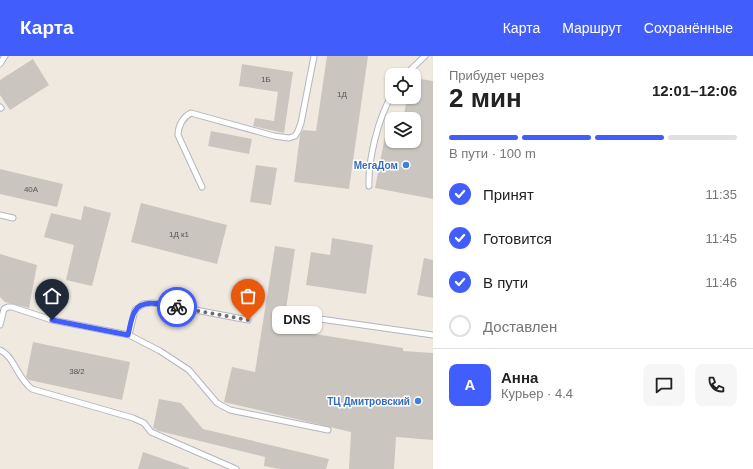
<!DOCTYPE html>
<html lang="ru">
<meta charset="utf-8">
<style>
body{margin:0;font-family:Helvetica,sans-serif;background:#f6f6f6;color:#222;height:100vh;display:flex;flex-direction:column;font-size:15px;white-space:nowrap}
*{box-sizing:border-box;margin:0}
p{font-size:13px;color:#767676}
.icon{flex:none;width:22px;height:22px;fill:none;stroke:currentColor;stroke-width:2;stroke-linecap:round;stroke-linejoin:round}
.map{position:relative;flex:1;overflow:hidden}
.drawer{display:flex;flex-direction:column;background:#fff;width:320px}
.drawer>*{flex:none}
.fabs{position:absolute;left:385px;top:12px;display:grid;gap:8px}
.fabs a{display:grid;place-items:center;width:36px;height:36px;border-radius:8px;background:#fff;box-shadow:0 1px 3px #0004;font-size:20px}
.pin{position:absolute;display:grid;place-items:center;width:34px;height:34px;color:#fff;margin:-41px -17px;border-radius:50% 50% 50% 0;rotate:-45deg;box-shadow:0 0 4px #0007}
.pin .icon{rotate:45deg}
.courier{position:absolute;display:grid;place-items:center;width:40px;height:40px;margin:-20px;border:3px solid #415dfb;border-radius:50%;background:#fff;color:#222;box-shadow:0 1px 5px #0007}
.bubble{position:absolute;height:28px;border-radius:8px;background:#fff;box-shadow:0 1px 3px #0004;font-size:13px;font-weight:600;line-height:28px;text-align:center}
.overview em{font-style:normal;font-weight:600}
.overview div{display:flex;flex-direction:column-reverse}
.overview{display:flex;align-items:center;justify-content:space-between;height:68px;padding:0 16px}
h1{font-size:26px;font-weight:600;line-height:30px}
.bar{display:grid;grid-template-columns:repeat(4,1fr);gap:6px 4px;align-content:center;height:48px;padding:0 16px}
.bar i{height:5px;border-radius:3px;background:#e0e0e0}
.bar .on{background:#415dfb}
.bar p{grid-column:span 4}
.line{display:flex;align-items:center;gap:10px;padding:0 16px;border-top:1px solid #e0e0e0}
.line div{flex:1}
.round{display:grid;place-items:center;flex:none;width:42px;height:42px;border-radius:8px;background:#f6f6f6}
ol{padding:0 16px;list-style:none}
li{display:flex;align-items:center;gap:12px;height:44px}
li p{margin-inline-start:auto}
li .icon{padding:4px;border-radius:50%;background:#415dfb;color:#fff;stroke-width:4}
li:last-child{color:#767676}
li i{width:22px;height:22px;border:2px solid #e0e0e0;border-radius:50%}
header{display:flex;align-items:center;gap:24px;box-sizing:border-box;height:56px;padding:0 20px;background:#415dfb;color:#fff}
header strong{font-size:19px}
nav{display:flex;gap:22px;margin-inline-start:auto;font-size:14px}
main{display:flex;flex:1;min-height:0}
.map>svg:first-child{display:block}
.building{fill:#cac6bf}
.lines{fill:none;stroke-linecap:round;stroke-linejoin:round}
.lane-casing{stroke:#b3b6c1;stroke-width:7}
.lane{stroke:#fff;stroke-width:5}
.done{stroke:#716f6c;stroke-width:4;stroke-dasharray:0 7.2}
.route{stroke:#415dfb;stroke-width:5}
.shop-dot{fill:#3f7fe0;stroke:#fff;stroke-width:1.5}
.labels{text-anchor:middle;dominant-baseline:central;stroke-width:3;stroke-linejoin:round;paint-order:stroke}
.number-label{font-size:8px;fill:#545352}
.shop-label{font-size:10px;font-weight:bold;fill:#366cbe;stroke:#fff;text-anchor:end}
</style>
<header>
<strong>Карта</strong>
<nav><a>Карта</a><a>Маршрут</a><a>Сохранённые</a></nav>
</header>
<main>
<div class="map">
<svg width="433" height="413" viewBox="0 0 433 413">
<rect width="100%" height="100%" fill="#efe9e0"/>
<path class="building" d="M327,0h41l-19,133 -55,-7 6,-47 3,-5 13,1z
M33,3l16,26 -39,25 -10,-15v-15z
M242,8l51,8 -9,61 -31,-7 2,-8 19,3 4,-29 -39,-6z
M414,22l19,3v118l-58,-11 13,-67 4,1v19h22v-24l-10,-2 3,-18h7z
M211,75l41,8 -3,15 -41,-8z
M256,109l21,3 -6,37 -21,-3z
M0,113l63,15 -6,23 -57,-13z
M141,147l86,22 -10,39 -86,-22z
M84,150l27,7 -19,73 -26,-6 8,-35 -30,-8 7,-24 30,7z
M332,182l41,7 -7,49 -60,-9 5,-33 19,3z
M275,190l20,3 -12,80 120,19v3l30,2v87l-37,-3 -2,32h-45l2,-37 -127,-30 8,-35 23,5z
M0,198l37,11 -8,43 -24,-6 -5,-5z
M424,202l9,2v38l-16,-3z
M33,286l97,20 -8,38 -93,-20 -3,-3z
M159,343l22,4 22,26 126,30 -3,10h-46l-16,-3 1,-9 -106,-26 -6,-3z
M143,396l46,16v1h-51z"/>
<g class="lines">
<defs>
<path id="lane" d="M0,8l5,-8
M405,19l20,-19
M0,51l1,1
M369,130c-1,-26 9,-68 23,-91
M202,131l-24,-52c0,-9 5,-18 13,-22l83,23 15,2 6,-2 3,-5 3,-8 13,-67
M0,159l13,3
M299,260l134,19
M0,269l4,-16 4,-2h4l40,13 77,15 31,16 29,19 28,33 13,7 98,20
M129,279l6,-25 8,-6 10,-1 27,4 68,13
M0,294c14,6 17,28 32,39l101,29 11,5 7,9 85,37"/>
</defs>
<use href="#lane" class="lane-casing"/>
<use href="#lane" class="lane"/>
</g>
<g class="lines">
<path class="done" d="M177,251l71,13"/>
<path class="route" d="M52,264l76,15c2,-7 3,-18 7,-24 7,-13 30,-6 42,-4"/>
</g>
<g class="shop-dot">
<circle cx="406" cy="109" r="4"/>
<circle cx="418" cy="345" r="4"/>
</g>
<g class="labels">
<g class="number-label">
<text x="266" y="23">1Б</text>
<text x="342" y="38">1Д</text>
<text x="31" y="133">40А</text>
<text x="179" y="178">1Д к1</text>
<text x="77" y="315">38/2</text>
</g>
<g class="shop-label">
<text x="398" y="109">МегаДом</text>
<text x="410" y="345">ТЦ Дмитровский</text>
</g>
</g>
</svg>
<div class="fabs">
<a><svg class="icon" aria-label="locate" viewBox="0 0 24 24"><circle cx="12" cy="12" r="6"/><path d="M12 2v4M12 18v4M2 12h4M18 12h4"/></svg></a>
<a><svg class="icon" aria-label="layers" viewBox="0 0 24 24"><path d="M12 4l9 5-9 5-9-5zM3 14l9 5 9-5"/></svg></a>
</div>
<div class="pin" style="left:248px;top:264px;background:#ea580c"><svg class="icon" aria-label="bag" viewBox="0 0 24 24"><path d="M5 8h14l-1 12H6zM9 8a3 3 0 0 1 6 0"/></svg></div>
<div class="pin" style="left:52px;top:264px;background:#1f2937"><svg class="icon" aria-label="home" viewBox="0 0 24 24"><path d="M3 11l9-7 9 7M6 9v11h12V9"/></svg></div>
<div class="courier" style="left:177px;top:251px"><svg class="icon" aria-label="bike" viewBox="0 0 24 24"><circle cx="6" cy="16" r="4"/><circle cx="18" cy="16" r="4"/><path d="M6 16l4-8h5l3 8M10 8l3 8H6M13 5h3"/></svg></div>
<div class="bubble" style="left:272px;top:250px;width:50px">DNS</div>
</div>
<section class="drawer">
<div class="overview"><div><h1>2 мин</h1><p>Прибудет через</p></div><em>12:01–12:06</em></div>
<div class="bar"><i class="on"></i><i class="on"></i><i class="on"></i><i></i><p>В пути · 100 m</p></div>
<ol>
<li><svg class="icon" aria-label="check" viewBox="0 0 24 24"><path d="M5 12l5 5 9-10"/></svg>Принят<p>11:35</p></li>
<li><svg class="icon" aria-label="check" viewBox="0 0 24 24"><path d="M5 12l5 5 9-10"/></svg>Готовится<p>11:45</p></li>
<li><svg class="icon" aria-label="check" viewBox="0 0 24 24"><path d="M5 12l5 5 9-10"/></svg>В пути<p>11:46</p></li>
<li><i></i>Доставлен</li>
</ol>
<div class="line" style="height:72px"><b class="round" style="background:#415dfb;color:#fff">А</b><div><b>Анна</b><p>Курьер · 4.4</p></div><a class="round"><svg class="icon" aria-label="chat" viewBox="0 0 24 24"><path d="M4 5h16v11H9l-5 4z"/></svg></a><a class="round"><svg class="icon" aria-label="phone" viewBox="0 0 24 24"><path d="M5 4h4l2 5-3 2q2 4 5 5l2-3 5 2v4C11 20 4 13 5 4z"/></svg></a></div>
</section>
</main>
